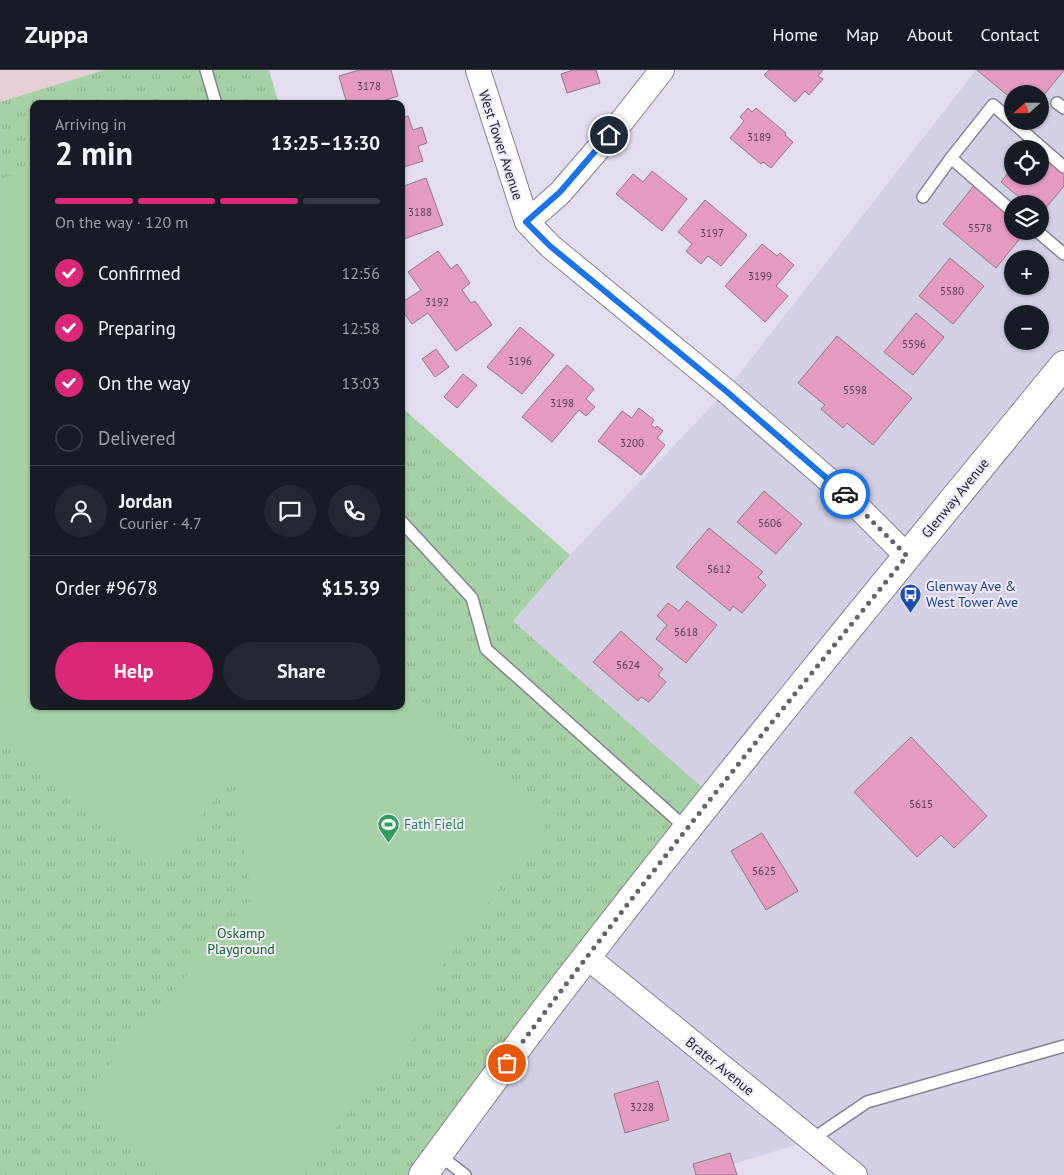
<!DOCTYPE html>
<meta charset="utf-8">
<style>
body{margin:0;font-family:"PT Sans",sans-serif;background:#242831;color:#f1f3f6;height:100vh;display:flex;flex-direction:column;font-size:19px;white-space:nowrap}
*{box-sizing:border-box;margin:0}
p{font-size:16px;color:#9ea1a6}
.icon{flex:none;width:28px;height:28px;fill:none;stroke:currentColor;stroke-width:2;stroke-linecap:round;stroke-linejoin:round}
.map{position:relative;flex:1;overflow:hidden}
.sheet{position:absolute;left:30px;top:30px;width:375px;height:610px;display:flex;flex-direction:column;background:#171b24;border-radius:10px;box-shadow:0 1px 4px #0004}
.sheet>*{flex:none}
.needle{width:32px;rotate:249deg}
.tools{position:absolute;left:1004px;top:15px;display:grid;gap:10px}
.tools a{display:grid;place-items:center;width:45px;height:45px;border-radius:50%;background:#171b24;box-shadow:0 1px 4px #0004;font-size:25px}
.pin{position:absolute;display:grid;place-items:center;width:42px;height:42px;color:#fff;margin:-21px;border:2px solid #fff;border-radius:50%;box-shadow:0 1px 5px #0007}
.courier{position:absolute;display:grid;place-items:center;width:50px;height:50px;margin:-25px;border:4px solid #1a73e8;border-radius:50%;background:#fff;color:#222;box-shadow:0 1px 6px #0007}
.summary em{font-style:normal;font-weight:800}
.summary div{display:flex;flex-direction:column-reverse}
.summary{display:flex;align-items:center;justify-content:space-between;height:85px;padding:0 25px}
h1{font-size:32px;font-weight:800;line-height:38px}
.bar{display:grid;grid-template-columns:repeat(4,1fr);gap:8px 5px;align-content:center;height:60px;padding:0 25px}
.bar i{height:6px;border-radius:4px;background:#363941}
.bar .on{background:#db2777}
.bar p{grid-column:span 4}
.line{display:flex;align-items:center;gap:12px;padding:0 25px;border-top:1px solid #363941}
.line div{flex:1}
.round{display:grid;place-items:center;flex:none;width:52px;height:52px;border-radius:26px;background:#242831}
ol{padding:0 25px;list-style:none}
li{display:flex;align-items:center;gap:15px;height:55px}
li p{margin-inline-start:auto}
li .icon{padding:5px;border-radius:50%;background:#db2777;color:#fff;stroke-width:4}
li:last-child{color:#9ea1a6}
li i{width:28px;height:28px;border:2px solid #363941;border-radius:50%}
.cta{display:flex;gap:10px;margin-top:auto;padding:10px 25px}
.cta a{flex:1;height:58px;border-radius:30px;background:#db2777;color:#fff;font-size:20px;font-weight:800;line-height:58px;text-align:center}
.cta a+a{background:#242831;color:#f1f3f6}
header{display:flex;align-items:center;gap:30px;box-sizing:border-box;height:70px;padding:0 25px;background:#171b24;border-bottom:1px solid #363941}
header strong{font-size:24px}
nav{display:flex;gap:28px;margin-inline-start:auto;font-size:18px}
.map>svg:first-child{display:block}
.commercial{fill:#d3cfe5;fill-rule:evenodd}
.medical{fill:#e7cfd8}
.grass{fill:url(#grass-tufts)}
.pitch{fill:#a6d0a6}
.building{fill:#e59ac0;stroke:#8d7b83}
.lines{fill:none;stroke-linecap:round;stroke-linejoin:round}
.lane-casing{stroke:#878192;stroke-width:14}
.street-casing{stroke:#878192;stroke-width:26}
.primary-casing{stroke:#878192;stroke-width:30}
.lane{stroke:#fff;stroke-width:11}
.street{stroke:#fff;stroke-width:24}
.primary{stroke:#fff;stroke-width:28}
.done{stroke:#67636e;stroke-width:5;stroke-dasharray:0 9}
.route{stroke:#1a73e8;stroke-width:6}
.labels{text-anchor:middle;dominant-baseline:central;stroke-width:4;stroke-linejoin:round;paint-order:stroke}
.number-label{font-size:11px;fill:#54404e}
.street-label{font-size:14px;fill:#242228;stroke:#f0eafc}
.transit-label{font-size:14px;fill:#164399;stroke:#f0eafc;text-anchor:start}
.leisure-label{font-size:14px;fill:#27864d;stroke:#f0eafc;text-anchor:start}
.park-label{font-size:14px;fill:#146820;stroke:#f0eafc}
</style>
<header>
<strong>Zuppa</strong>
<nav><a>Home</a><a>Map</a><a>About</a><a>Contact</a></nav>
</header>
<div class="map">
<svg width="1064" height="1105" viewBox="0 0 1064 1105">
<defs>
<pattern id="grass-tufts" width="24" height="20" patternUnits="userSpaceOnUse" patternTransform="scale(1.25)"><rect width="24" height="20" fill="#a6d0a6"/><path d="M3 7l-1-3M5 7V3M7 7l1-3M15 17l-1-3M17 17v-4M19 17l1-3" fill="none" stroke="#8fb28f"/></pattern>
</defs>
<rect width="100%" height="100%" fill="#e3ddef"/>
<path class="commercial" d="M976,0h88v1105h-209l-44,-35 -113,35h-275l289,-378 -199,-176 57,-66 156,-164zM1012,24h28v27h-28zM1012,79h28v27h-28zM1012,134h28v27h-28zM1012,189h28v27h-28zM1012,244h28v27h-28z"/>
<path class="medical" d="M0,0h104l-104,32z"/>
<path class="grass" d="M104,0h165l10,34h-245v602h367v-299l169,148 -57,66 200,176 -290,378h-423v-1073z"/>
<path class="pitch" d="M34,99v537h367v-23l153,131 -130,177 17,15 -146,169h-128l-87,-76 176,-205 -10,-22 -8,-85 8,-24 -87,102 -159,-134v-552z"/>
<path class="building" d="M359,0h32l7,26 -24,8h-27l-8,-28z
M573,0h23l4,13 -33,10 -6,-19z
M769,0h54l-5,6 5,3 -14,16 -4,-4 -10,11 -31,-27z
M977,0h87l-24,30v-6h-28v5z
M748,38l4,4 4,-4 30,25 -1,2 8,7 -22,26 -8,-6 -2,2 -31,-26 14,-17 -4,-4z
M408,46l5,14 9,-3 5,16 -9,3 5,15 -22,7v-50z
M1040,81l24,19v16l-24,29v-11h-13l-26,-22 11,-14v8h28z
M652,101l35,28 -25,32 -46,-37 17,-20 10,8z
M426,108l17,47 -42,15v-53z
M976,113l36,30v18h14l-30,37 -53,-44z
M705,130l42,35 -26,31 -13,-10 -7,8 -15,-13 6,-7 -14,-12z
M762,174l15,12 3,-3 14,12 -18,21 12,10 -23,26 -40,-36z
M438,181l13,18 6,-5 13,19 -8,7 9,13 4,-2 17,24 -36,26 -28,-38 -16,11 -11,-15v-6l20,-13 -13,-18z
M950,188l34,28 -31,38 -34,-28z
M916,243l28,24 -31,38 -29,-23z
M520,257l34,28 -32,39 -35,-27z
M837,266l75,62 -39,47 -26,-22 -4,5 -22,-19 4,-4 -27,-22z
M436,279l13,18 -14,10 -13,-18z
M567,295l27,24 -8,10 9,8 -9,9 -7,-6 -27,32 -30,-25z
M463,304l14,11 -20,23 -13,-11z
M639,338l15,12 -3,5 4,3 2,-2 6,5 -6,7 8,7 -24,30 -43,-34 24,-30 10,7z
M764,421l38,33 -26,30 -39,-32z
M709,458l54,44 -5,5 8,8 -24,28 -9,-7 -3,5 -54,-44z
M687,531l30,24 -31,38 -30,-24 11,-14 -10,-9 11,-13 11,8z
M621,561l42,38 -5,6 8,7 -17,20 -8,-5 -3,4 -45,-39z
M911,667l76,79 -33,32 -13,-13 -24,22 -63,-65z
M762,763l36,58 -32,19 -35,-59z
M658,1011l11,39 -44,13 -11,-39z
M730,1083l7,22h-41l-3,-11z"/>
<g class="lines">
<defs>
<path id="lane" d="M206,0l10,34
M1057,33l7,5
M923,127l28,-39
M1012,141l-61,-53 42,-53 71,62
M1037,161l27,23
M401,451l71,77 14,51 201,180
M811,1070l56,-38 197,-56
M438,1084l27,21"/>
<path id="street" d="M478,0l49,152 23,24 176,145 120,104 61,61
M527,152l33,-29 62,-72 40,-51
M586,886l269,219"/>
<path id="primary" d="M423,1105c55,-74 108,-148 165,-220 155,-200 316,-395 476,-590"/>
</defs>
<use href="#lane" class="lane-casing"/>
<use href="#street" class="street-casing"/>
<use href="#primary" class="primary-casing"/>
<use href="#lane" class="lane"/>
<use href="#street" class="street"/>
<use href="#primary" class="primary"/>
</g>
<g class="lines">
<path class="done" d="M507,993c128,-173 264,-340 400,-507l-62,-62"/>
<path class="route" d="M609,65l-49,57 -34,30 24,24 176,145 119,103"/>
</g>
<defs>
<symbol id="bus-pin" viewBox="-11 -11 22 30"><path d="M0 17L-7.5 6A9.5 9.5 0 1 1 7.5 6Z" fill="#1a4fb4" stroke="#f0eafc"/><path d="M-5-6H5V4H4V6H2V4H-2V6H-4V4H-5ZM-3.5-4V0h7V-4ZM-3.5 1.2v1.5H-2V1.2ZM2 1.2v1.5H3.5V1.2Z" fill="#fff"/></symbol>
<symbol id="stadium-pin" viewBox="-11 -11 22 30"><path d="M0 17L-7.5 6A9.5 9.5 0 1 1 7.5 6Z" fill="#2e9e5b" stroke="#f0eafc"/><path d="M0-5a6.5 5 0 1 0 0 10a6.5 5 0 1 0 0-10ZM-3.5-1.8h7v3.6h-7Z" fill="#fff"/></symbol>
</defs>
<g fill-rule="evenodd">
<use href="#bus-pin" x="898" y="512" width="25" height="34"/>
<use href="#stadium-pin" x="376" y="742" width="25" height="34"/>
</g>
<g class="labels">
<g class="number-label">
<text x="369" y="16">3178</text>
<text x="759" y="67">3189</text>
<text x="420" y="142">3188</text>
<text x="980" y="158">5578</text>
<text x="712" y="163">3197</text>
<text x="760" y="206">3199</text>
<text x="952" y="221">5580</text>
<text x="437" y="232">3192</text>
<text x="914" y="274">5596</text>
<text x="520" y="291">3196</text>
<text x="855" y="320">5598</text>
<text x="562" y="333">3198</text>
<text x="632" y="373">3200</text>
<text x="770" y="453">5606</text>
<text x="719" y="499">5612</text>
<text x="686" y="562">5618</text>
<text x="628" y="595">5624</text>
<text x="921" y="734">5615</text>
<text x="764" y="801">5625</text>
<text x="642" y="1037">3228</text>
</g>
<g class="street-label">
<text transform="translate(501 75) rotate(72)">West Tower Avenue</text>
<text transform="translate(955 428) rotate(-51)">Glenway Avenue</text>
<text transform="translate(720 996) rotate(39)">Brater Avenue</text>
</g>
<g class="transit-label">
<text x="926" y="516">Glenway Ave &amp;<tspan x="926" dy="16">West Tower Ave</tspan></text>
</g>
<g class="leisure-label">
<text x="404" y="754">Fath Field</text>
</g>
<g class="park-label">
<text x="241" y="863">Oskamp<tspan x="241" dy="16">Playground</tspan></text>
</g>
</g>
</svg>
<div class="tools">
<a><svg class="needle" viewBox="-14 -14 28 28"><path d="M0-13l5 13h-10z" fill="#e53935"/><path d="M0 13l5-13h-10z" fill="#9ea1a6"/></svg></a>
<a><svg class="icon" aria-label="locate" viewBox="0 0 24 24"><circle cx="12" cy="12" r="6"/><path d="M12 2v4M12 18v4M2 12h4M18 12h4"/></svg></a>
<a><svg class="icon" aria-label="layers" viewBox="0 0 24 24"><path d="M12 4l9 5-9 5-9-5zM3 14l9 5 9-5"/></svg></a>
<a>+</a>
<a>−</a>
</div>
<div class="pin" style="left:507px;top:993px;background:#ea580c"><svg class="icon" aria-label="bag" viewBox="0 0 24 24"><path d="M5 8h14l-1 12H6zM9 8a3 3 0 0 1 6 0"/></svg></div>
<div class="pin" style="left:609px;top:65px;background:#1f2937"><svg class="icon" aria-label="home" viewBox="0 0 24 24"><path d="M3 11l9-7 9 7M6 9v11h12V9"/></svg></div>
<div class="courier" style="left:845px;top:424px"><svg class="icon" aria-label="car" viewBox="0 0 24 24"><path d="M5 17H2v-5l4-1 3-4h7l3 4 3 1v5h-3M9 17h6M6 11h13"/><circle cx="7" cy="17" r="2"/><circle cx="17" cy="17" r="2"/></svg></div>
<section class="sheet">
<div class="summary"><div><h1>2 min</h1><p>Arriving in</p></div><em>13:25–13:30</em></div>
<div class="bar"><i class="on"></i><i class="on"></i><i class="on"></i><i></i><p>On the way · 120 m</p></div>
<ol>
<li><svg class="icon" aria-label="check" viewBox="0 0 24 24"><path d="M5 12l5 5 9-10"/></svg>Confirmed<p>12:56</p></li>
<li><svg class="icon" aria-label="check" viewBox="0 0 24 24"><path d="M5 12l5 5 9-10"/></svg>Preparing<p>12:58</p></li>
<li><svg class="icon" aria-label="check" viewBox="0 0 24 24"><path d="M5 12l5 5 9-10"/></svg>On the way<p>13:03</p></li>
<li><i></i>Delivered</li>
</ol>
<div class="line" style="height:90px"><a class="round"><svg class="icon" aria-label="person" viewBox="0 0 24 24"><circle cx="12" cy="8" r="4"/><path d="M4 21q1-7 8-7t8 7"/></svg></a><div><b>Jordan</b><p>Courier · 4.7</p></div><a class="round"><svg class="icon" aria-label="chat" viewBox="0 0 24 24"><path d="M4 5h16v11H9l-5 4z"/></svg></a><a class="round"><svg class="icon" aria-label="phone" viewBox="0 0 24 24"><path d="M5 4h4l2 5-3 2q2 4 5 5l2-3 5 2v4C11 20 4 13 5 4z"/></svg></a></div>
<div class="line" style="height:65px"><div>Order #9678</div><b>$15.39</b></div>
<div class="cta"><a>Help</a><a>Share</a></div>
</section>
</div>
